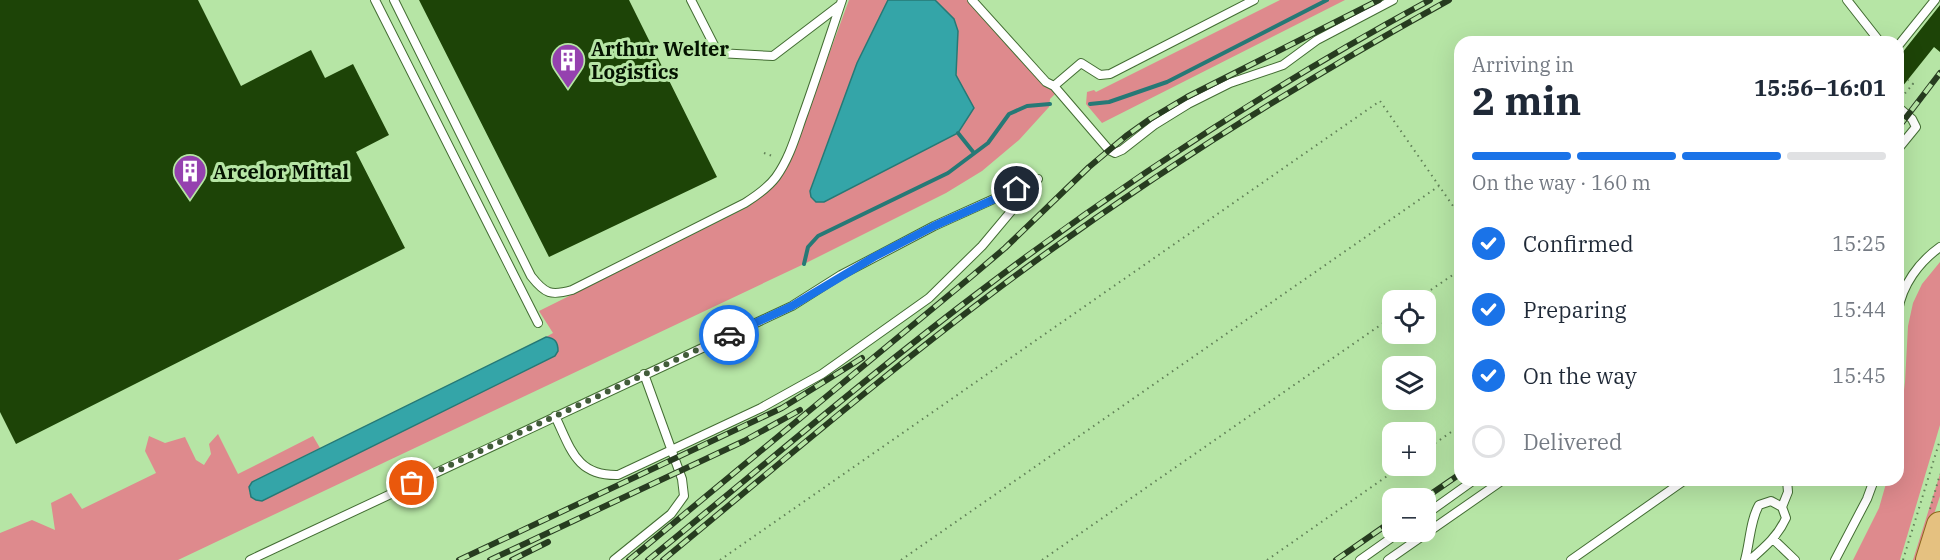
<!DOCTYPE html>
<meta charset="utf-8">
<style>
body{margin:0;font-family:"IBM Plex Serif",serif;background:#f6f6f7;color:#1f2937;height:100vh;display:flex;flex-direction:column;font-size:22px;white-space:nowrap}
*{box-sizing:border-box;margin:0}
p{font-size:20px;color:#747a83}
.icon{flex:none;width:33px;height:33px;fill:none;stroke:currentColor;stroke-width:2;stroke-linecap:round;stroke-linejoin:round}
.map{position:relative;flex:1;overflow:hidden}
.sheet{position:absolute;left:1454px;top:36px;width:450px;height:450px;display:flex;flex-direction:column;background:#fff;border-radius:18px;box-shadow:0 6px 24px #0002}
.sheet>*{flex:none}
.fabs{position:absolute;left:1382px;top:290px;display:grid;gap:12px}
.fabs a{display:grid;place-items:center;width:54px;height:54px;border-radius:12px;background:#fff;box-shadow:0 6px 24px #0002;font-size:30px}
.pin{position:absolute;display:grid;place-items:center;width:51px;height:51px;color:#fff;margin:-26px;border:3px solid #fff;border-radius:50%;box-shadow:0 2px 6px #0007}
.courier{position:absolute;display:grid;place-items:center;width:60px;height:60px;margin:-30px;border:4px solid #1a73e8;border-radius:50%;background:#fff;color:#222;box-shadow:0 2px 8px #0007}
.overview em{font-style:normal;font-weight:700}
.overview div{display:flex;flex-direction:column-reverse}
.overview{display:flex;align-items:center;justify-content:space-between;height:102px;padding:0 18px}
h1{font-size:39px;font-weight:700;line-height:45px}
.bar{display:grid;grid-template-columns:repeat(4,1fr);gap:9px 6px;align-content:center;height:72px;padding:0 18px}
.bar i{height:8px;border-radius:4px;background:#e0e1e3}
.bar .selected{background:#1a73e8}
.bar p{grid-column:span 4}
ol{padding:0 18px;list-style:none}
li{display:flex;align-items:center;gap:18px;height:66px}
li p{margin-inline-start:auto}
li .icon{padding:6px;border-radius:50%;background:#1a73e8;color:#fff;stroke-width:4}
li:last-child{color:#747a83}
li i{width:33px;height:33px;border:3px solid #e0e1e3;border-radius:50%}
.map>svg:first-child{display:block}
.green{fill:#de8a8d}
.water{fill:#34a5a8;stroke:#267976;stroke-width:1.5}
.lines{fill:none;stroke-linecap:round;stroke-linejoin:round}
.stream{stroke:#267976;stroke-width:4}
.building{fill:#1d4407}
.service-casing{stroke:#436d33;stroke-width:10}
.primary-casing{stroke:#8b691c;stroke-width:28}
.path{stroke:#618157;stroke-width:2;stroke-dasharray:1.5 4.5;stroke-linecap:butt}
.service{stroke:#fff;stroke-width:8}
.primary{stroke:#e5c180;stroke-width:26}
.rail-casing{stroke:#273c20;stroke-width:6}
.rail{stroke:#b6e5a5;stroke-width:4;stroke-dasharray:11;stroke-linecap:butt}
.done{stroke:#425c3a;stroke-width:6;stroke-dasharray:0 10.8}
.route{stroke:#1a73e8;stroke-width:8}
.labels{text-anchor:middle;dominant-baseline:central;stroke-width:6;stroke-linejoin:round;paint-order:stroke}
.poi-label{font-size:20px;font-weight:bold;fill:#041300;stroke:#b6e5a5;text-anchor:start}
</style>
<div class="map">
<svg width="1940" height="560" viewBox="0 0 1940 560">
<rect width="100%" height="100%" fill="#b6e5a5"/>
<path class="green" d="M849,0h39l-31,63 -47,127 1,7 5,5h8l134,-69 -2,-58 2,-44 -4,-12 -19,-19h37l86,91 -8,8 -1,8 -30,33 -37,31 -36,22 -142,71 -626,296h-178v-27l32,-13 23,10 -4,-27 20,-10 11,16 74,-36 -11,-22 4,-15 16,7 20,-6 11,23 8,5 7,-11 -2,-10 9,-10 20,40 75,-38 7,12 -68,34 -3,10 7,8 296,-162 -6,-1 7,-4 -14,-22 209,-104 15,-12 33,-51z
M1280,0h65l-243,123 -16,-19 1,-12 7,-2 2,2z
M1940,262v163l-40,135h-47l26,-52 8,-28h11v-39l7,-59 3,-56 5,-23 9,-19z
M1940,474v22l-21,64h-6z"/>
<path class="water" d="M888,0h47l19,19 4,12 -2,44 18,33 -16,25 -134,69h-8l-5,-5 -1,-6 47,-128z
M546,337c9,1 12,5 12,14l-3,5 -293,145 -6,-1 -5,-3 -2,-10 3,-5z"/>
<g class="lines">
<path class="stream" d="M1090,104l19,-2 58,-20 160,-82
M958,133l16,20
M804,264l4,-17 10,-11 130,-63 40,-30 21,-29 18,-8 23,-2"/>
</g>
<path class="building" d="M0,0h198l43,86 70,-36 14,28 28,-14 36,71 -33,17 49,96 -389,196 -16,-32z
M419,0h210l88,177 -168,80z
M1940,5v47l-6,-5 -36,45v-34z"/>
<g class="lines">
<defs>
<path id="service" d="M375,0l163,323
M394,0l137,276c14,18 20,20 41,14l173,-87c11,-7 23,-15 31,-26 13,-18 19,-39 26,-59 14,-39 27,-79 40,-118
M691,0l27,53 55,3 67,-51
M972,0l74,82 8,4 55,64 6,3 7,-3 32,-25 34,-21 42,-21 53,-18 34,-25 76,-40
M1847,0l33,42
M1898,46l37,-46
M1054,86l27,-23 19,12 10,-1 144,-74
M1898,107l14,12 4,8 -18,22
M1898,311c4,-26 21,-49 42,-64
M1782,507l6,-15 -1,-12
M1425,515l49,-35
M1773,539l22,21
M250,560l542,-254 49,-31 93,-49 104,-47 -56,67 -53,52 -107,76 -61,34 -143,67c-42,1 -47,-26 -63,-59
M614,560l57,-46 13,-18 -2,-17 -38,-105
M1360,560l41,-29
M1388,560l115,-80
M1571,560l114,-80
M1745,560c5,-18 5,-39 14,-55l12,-4 11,6 4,11c-8,18 -21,29 -36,42
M1835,560l32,-61 7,-19"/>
<path id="primary" d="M1929,560l11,-35"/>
</defs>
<use href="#service" class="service-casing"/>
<use href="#primary" class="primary-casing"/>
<path class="path" d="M1901,98l12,-14 -5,-4
M764,153l11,4
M1416,300l44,-30
M1425,450l35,-24
M1930,509l10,-35
M720,560l660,-459 80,115
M901,560l538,-374
M1042,560l350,-243
M1267,560l136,-95
M1903,560l37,-120"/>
<use href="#service" class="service"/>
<use href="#primary" class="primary"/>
<defs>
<path id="rail" d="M1898,128l42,-55
M1425,498l35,-24
M459,560l323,-152 80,-50
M490,560l254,-119 56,-31
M512,560l36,-18
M629,560l343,-284 33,-28 84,-81 37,-31 24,-17 37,-22 192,-97
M648,560c113,-92 223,-187 339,-274 140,-106 288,-202 443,-286
M663,560c121,-100 240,-202 367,-295 134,-98 274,-185 419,-265
M1336,560l56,-39"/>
</defs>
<use href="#rail" class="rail-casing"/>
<use href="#rail" class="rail"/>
</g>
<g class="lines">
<path class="done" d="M412,483l317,-148"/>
<path class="route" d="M729,335l63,-29 82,-49 60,-31 83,-37"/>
</g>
<defs>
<symbol id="building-pin" viewBox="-11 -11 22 30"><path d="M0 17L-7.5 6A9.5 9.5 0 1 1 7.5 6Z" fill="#9541af" stroke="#b6e5a5"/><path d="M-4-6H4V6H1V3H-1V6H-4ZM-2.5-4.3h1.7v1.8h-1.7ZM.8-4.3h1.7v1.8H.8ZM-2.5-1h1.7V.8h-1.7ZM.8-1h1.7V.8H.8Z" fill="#fff"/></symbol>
</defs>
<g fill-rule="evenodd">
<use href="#building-pin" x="549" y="41" width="38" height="52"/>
<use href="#building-pin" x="171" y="152" width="38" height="52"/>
</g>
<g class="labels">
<g class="poi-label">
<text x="591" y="48">Arthur Welter<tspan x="591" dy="23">Logistics</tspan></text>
<text x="213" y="171">Arcelor Mittal</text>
</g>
</g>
</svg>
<div class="fabs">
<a><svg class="icon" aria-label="locate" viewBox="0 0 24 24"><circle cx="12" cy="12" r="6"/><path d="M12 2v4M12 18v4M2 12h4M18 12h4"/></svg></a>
<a><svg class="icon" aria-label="layers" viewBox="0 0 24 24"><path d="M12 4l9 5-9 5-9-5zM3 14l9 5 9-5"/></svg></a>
<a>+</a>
<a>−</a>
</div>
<div class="pin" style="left:412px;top:483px;background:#ea580c"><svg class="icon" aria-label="bag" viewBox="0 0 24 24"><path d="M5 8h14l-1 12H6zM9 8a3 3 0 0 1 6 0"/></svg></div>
<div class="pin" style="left:1017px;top:189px;background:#1f2937"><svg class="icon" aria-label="home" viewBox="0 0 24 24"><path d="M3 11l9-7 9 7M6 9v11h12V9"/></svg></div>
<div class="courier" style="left:729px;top:335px"><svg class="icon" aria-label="car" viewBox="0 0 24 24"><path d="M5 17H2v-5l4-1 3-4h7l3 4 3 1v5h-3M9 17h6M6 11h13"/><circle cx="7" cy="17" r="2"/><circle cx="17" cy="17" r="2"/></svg></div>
<section class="sheet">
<div class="overview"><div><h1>2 min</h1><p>Arriving in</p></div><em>15:56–16:01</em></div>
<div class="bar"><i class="selected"></i><i class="selected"></i><i class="selected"></i><i></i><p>On the way · 160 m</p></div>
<ol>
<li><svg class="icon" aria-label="check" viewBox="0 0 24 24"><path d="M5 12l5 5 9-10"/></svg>Confirmed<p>15:25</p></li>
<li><svg class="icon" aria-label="check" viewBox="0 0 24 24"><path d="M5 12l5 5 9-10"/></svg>Preparing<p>15:44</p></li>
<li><svg class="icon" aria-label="check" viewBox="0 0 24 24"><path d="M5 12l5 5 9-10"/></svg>On the way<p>15:45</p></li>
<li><i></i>Delivered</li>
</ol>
</section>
</div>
